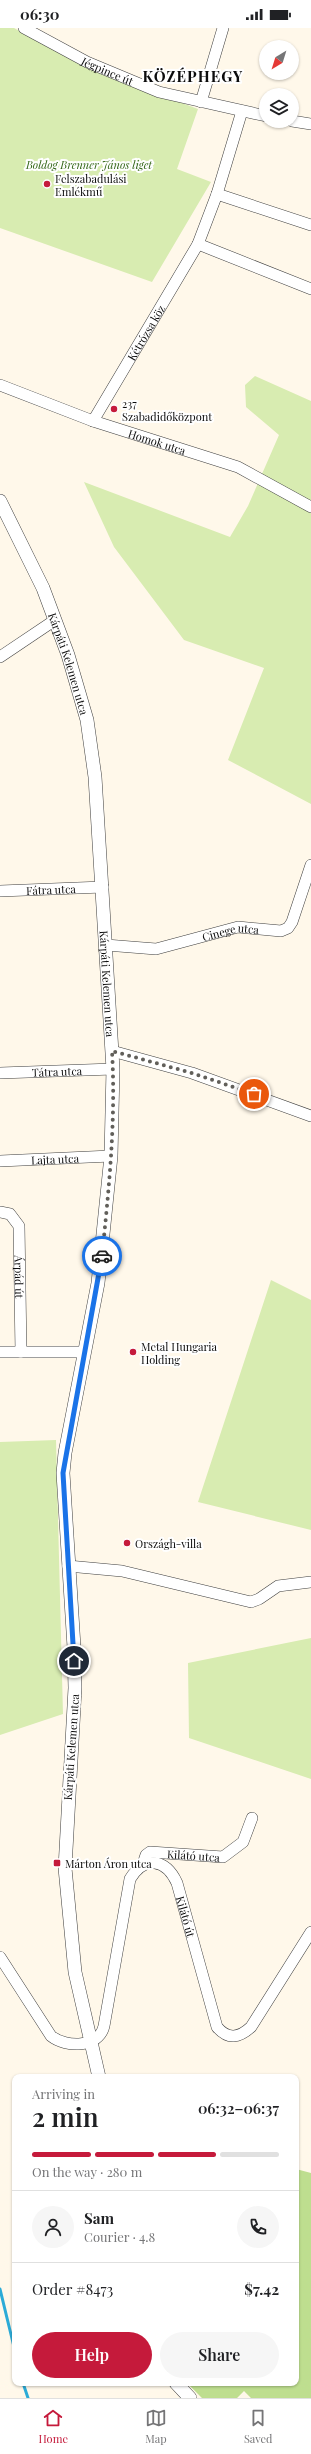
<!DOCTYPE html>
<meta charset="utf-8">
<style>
body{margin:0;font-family:"Playfair Display",serif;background:#f6f6f6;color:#202124;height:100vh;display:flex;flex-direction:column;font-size:15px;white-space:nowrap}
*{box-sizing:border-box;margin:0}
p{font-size:13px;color:#757577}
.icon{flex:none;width:22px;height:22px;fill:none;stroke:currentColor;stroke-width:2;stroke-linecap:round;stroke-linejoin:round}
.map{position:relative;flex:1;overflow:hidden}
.side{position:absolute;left:12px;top:2046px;width:287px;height:312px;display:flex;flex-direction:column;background:#fff;border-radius:8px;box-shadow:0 1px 3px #0004}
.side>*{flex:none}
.needle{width:26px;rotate:218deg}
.tools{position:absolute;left:259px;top:12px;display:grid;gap:8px}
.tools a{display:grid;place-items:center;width:40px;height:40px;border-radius:50%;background:#fff;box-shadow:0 1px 3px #0004;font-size:20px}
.pin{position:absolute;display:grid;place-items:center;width:34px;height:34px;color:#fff;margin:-17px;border:2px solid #fff;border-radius:50%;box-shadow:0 1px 4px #0007}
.courier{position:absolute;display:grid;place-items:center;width:40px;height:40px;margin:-20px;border:3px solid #1a73e8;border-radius:50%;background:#fff;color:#222;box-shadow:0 1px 5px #0007}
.head em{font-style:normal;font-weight:600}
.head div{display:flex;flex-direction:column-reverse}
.head{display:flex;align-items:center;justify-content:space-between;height:68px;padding:0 20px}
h1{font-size:26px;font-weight:600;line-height:30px}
.bar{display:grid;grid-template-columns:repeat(4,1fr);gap:6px 4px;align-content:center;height:48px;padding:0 20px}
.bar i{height:5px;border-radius:3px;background:#e0e0e0}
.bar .active{background:#c51a3b}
.bar p{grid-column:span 4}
.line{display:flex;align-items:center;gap:10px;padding:0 20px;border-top:1px solid #e0e0e0}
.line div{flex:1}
.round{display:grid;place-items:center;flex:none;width:42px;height:42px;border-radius:21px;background:#f6f6f6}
.cta{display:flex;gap:8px;margin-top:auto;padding:8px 20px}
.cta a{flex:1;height:46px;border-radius:24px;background:#c51a3b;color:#fff;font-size:16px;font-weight:600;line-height:46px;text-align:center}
.cta a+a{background:#f6f6f6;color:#202124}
.status{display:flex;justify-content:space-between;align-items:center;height:28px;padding:0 20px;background:#fff;direction:ltr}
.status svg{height:11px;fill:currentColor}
.dock{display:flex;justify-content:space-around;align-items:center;height:56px;border-top:1px solid #e0e0e0;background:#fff;font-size:11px;color:#757577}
.dock a{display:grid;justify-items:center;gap:2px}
.dock .active{color:#c51a3b}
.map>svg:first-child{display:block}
.green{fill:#d8ecb1}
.forest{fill:#bede8f}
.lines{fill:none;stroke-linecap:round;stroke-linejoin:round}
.stream{stroke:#2cabd7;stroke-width:3}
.minor-casing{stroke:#3f3f3f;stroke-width:12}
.tertiary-casing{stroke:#3f3f3f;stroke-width:14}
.minor{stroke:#fff;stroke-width:11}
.tertiary{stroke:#fff;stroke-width:13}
.done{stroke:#615f5a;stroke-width:4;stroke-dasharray:0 7.2}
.route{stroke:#1a73e8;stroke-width:5}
.poi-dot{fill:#c51a3b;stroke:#fff;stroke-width:1.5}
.labels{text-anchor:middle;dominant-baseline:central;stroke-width:4;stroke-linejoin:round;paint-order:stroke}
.street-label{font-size:11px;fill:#0c0c0c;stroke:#fff}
.park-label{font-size:11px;font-style:italic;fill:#346718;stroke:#fff}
.poi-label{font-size:11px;fill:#0c0c0c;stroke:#fff;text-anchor:start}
.district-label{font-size:15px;font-weight:bold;letter-spacing:1px;fill:#0c0c0c;stroke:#fff}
</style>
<div class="status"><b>06:30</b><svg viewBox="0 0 49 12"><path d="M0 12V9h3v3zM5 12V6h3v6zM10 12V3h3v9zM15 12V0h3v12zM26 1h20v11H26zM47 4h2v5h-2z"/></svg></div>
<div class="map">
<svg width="311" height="2370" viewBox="0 0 311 2370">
<rect width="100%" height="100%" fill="#fff8ea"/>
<path class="green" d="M0,0h14l70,38 114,43 -21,60 34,13 -59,100 -152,-54z
M255,348l56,25v403l-83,-44 36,-92 -80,-28 -70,-93 -30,-65 146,55 18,-31 31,-71 -33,-28 -1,-22z
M271,1252l40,20v230l-113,-28z
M56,1412l7,274 -63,21v-293z
M311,1610v141l-122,-41 -1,-75z"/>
<path class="forest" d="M296,2141l15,4v225h-60l-7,-7 -7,7h-35l-15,-15h109z"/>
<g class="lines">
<path class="stream" d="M0,2261l15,62
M23,2355l5,15"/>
<defs>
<g id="minor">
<path id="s1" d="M24,0l63,34 72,30 107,24"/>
<path d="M201,74l22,-74"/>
<path d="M292,93l19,3"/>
<path d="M217,166l94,31"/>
<path d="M198,216l113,45"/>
<path id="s2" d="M0,357l93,36 145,46 73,40"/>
<path id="s3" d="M93,393l105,-177 19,-50 25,-83"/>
<path d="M0,629l55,-37"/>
<path id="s4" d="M0,863l103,-4"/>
<path id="s5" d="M106,917l50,4 82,-22 43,4 7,-3 4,-6 19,-57"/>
<path d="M112,1023l80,22 119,43"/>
<path id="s6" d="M0,1045l113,-4"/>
<path id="s7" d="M0,1133l111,-5"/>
<path id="s8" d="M0,1184l10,2 9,12 2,126"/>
<path d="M0,1324h84"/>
<path d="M68,1538l54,5 129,31 8,-3 19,-13 33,-4"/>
<path id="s9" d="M143,1836l3,-9 4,-3 73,5 20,-15 9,-24"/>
<path id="s10" d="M0,1929l51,79c15,12 48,12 53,-10l26,-147c15,-24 36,-20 47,4l40,144c11,13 22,11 34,0l60,-95"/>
</g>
<g id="tertiary">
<path id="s11" d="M0,473l43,87 25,67 19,65 8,57 18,292 -2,87 -13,127 -33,170 -2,20 11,174 1,41 -10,180 10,104 24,105"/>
<path d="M176,2355l14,15"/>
</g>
</defs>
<use href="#minor" class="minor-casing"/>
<use href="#tertiary" class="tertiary-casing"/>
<use href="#minor" class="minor"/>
<use href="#tertiary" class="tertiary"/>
</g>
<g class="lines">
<path class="done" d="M102,1228c7,-68 14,-136 10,-205l80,22 62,21"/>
<path class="route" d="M74,1633l-11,-188 39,-217"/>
</g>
<g class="poi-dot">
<circle cx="47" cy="156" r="4"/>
<circle cx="114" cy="381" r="4"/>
<circle cx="133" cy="1324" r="4"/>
<circle cx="127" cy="1515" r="4"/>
<rect x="53" y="1831" width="8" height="8" rx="2"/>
</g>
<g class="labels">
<g class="street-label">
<text stroke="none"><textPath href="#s1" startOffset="94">Jégpince út</textPath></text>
<text stroke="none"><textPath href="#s3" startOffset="103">Kétrózsa köz</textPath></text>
<text stroke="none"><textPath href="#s2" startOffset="167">Homok utca</textPath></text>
<text stroke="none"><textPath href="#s11" startOffset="177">Kárpáti Kelemen utca</textPath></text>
<text stroke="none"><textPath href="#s4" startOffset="51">Fátra utca</textPath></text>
<text stroke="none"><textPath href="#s5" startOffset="127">Cinege utca</textPath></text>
<text stroke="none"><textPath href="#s11" startOffset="501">Kárpáti Kelemen utca</textPath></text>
<text stroke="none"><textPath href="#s6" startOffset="57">Tátra utca</textPath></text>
<text stroke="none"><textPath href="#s7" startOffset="55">Lajta utca</textPath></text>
<text stroke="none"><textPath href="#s8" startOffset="76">Árpád út</textPath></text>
<text transform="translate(71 1719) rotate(-86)">Kárpáti Kelemen utca</text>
<text stroke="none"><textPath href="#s9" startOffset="58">Kilátó utca</textPath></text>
<text stroke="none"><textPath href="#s10" startOffset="403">Kilátó út</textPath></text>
</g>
<g class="park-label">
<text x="89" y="136">Boldog Brenner János liget</text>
</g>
<g class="poi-label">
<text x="55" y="150">Felszabadulási<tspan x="55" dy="13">Emlékmű</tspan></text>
<text x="122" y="375">237<tspan x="122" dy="13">Szabadidőközpont</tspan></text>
<text x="141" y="1318">Metal Hungaria<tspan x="141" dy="13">Holding</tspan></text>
<text x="135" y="1515">Országh-villa</text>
<text x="65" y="1835">Márton Áron utca</text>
</g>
<g class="district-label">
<text x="193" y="48">KÖZÉPHEGY</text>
</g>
</g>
</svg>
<div class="tools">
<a><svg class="needle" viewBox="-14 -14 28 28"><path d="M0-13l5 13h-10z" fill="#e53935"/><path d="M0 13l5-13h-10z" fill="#757577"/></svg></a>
<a><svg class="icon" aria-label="layers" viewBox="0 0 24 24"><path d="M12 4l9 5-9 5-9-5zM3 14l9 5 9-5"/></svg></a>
</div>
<div class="pin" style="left:254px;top:1066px;background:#ea580c"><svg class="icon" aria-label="bag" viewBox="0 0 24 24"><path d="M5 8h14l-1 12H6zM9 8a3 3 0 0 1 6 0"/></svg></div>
<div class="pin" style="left:74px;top:1633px;background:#1f2937"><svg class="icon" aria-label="home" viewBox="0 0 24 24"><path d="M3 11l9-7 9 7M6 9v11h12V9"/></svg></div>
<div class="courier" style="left:102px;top:1228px"><svg class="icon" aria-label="car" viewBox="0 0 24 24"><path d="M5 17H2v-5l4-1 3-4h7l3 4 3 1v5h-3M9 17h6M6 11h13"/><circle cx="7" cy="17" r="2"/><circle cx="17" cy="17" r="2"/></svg></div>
<section class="side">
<div class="head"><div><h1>2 min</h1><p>Arriving in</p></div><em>06:32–06:37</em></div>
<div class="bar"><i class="active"></i><i class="active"></i><i class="active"></i><i></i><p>On the way · 280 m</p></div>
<div class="line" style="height:72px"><a class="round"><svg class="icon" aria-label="person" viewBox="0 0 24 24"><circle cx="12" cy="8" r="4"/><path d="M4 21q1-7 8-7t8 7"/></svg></a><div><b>Sam</b><p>Courier · 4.8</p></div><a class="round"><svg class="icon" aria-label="phone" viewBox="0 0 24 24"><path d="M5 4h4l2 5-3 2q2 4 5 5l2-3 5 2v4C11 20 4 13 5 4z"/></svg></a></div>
<div class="line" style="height:52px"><div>Order #8473</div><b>$7.42</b></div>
<div class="cta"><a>Help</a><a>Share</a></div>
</section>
</div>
<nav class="dock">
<a class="active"><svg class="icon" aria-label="home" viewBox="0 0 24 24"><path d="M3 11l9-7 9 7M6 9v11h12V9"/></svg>Home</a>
<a><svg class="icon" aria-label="map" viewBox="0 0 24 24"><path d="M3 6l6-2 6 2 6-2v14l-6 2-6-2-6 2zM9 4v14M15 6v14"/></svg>Map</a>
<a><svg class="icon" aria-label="saved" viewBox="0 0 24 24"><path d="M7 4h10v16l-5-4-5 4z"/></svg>Saved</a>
</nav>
